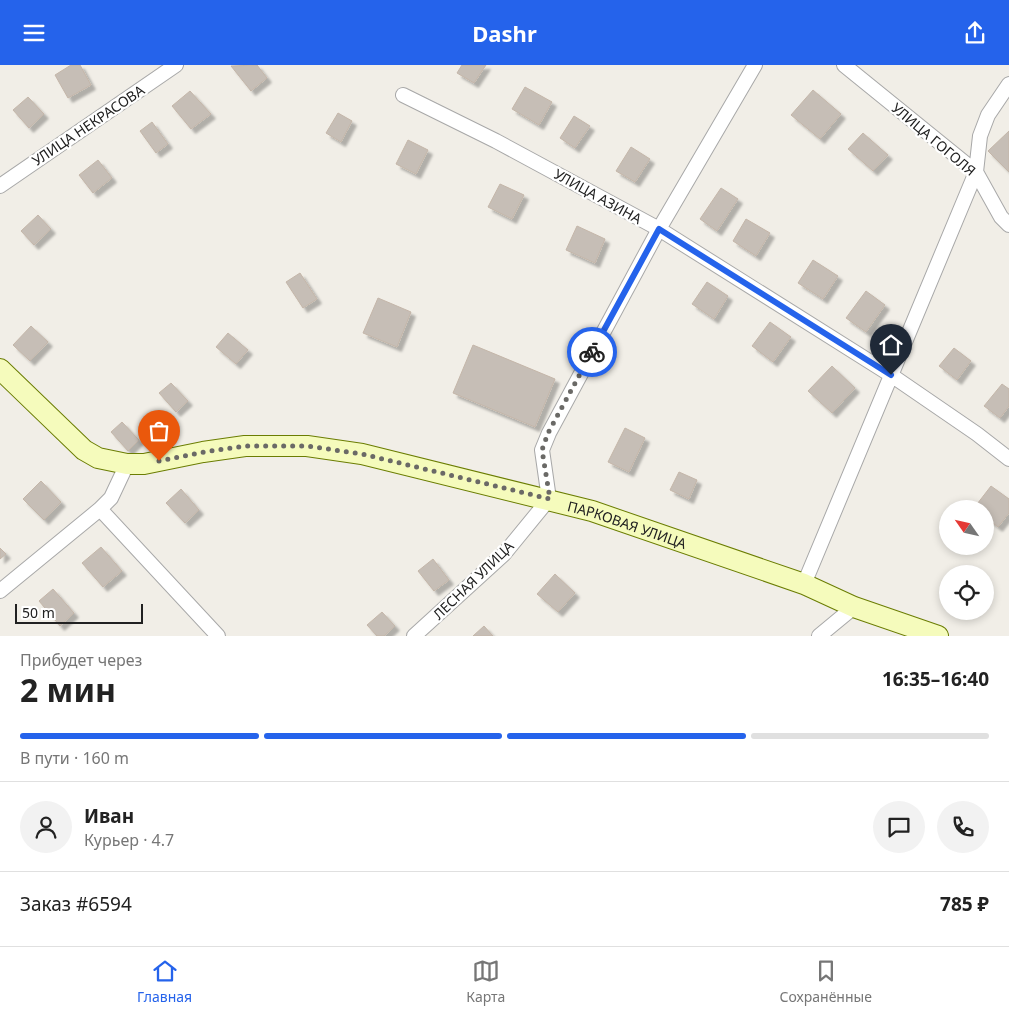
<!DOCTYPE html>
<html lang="ru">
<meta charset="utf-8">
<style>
body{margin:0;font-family:"Noto Sans",sans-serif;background:#f2f2f2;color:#222;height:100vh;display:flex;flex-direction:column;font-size:19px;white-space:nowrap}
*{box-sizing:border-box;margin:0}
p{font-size:16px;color:#767676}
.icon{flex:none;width:28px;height:28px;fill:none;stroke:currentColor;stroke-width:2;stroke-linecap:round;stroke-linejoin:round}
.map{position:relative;height:571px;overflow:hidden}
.drawer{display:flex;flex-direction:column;background:#fff;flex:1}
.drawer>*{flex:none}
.needle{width:32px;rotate:304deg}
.buttons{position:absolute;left:939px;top:435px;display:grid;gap:10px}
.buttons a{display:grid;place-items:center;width:55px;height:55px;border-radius:50%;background:#fff;box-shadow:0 2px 8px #0003;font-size:25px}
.scale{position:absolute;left:15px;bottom:12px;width:128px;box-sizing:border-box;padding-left:5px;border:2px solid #212121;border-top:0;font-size:14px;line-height:18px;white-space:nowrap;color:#212121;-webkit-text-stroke:4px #fff;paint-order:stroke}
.pin{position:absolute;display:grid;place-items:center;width:42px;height:42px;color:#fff;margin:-51px -21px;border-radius:50% 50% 50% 0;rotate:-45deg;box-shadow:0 0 5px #0007}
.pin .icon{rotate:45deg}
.courier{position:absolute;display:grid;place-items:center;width:50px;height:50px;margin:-25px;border:4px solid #2563eb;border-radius:50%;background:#fff;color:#222;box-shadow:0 1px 6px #0007}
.head em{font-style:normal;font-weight:700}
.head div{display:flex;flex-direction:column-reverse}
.head{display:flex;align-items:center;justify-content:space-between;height:85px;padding:0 20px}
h1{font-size:32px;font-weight:700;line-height:38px}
.bar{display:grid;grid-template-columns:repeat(4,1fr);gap:8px 5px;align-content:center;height:60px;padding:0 20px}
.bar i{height:6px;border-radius:4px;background:#e0e0e0}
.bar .current{background:#2563eb}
.bar p{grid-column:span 4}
.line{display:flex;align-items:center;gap:12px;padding:0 20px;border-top:1px solid #e0e0e0}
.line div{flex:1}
.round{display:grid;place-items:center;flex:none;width:52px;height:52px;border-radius:26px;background:#f2f2f2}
header{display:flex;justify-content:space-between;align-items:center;height:65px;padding:0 20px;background:#2563eb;color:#fff;font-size:22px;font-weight:700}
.tab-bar{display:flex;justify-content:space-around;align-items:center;height:70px;border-top:1px solid #e0e0e0;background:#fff;font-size:14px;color:#767676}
.tab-bar a{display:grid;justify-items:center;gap:2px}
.tab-bar .current{color:#2563eb}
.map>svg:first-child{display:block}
.building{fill:#c6beb6;stroke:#c4b6a9;filter:url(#shadow)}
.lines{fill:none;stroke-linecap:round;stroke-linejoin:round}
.minor-casing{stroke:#a8a8a8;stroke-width:16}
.secondary-casing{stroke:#6b7d03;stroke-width:22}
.minor{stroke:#fff;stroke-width:14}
.secondary{stroke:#f5fbbc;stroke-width:20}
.done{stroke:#6a6966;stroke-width:5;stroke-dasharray:0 9}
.route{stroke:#2563eb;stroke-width:6}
.labels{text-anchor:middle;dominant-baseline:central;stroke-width:4.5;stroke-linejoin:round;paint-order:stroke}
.street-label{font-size:14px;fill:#212121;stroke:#fff}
</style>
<header><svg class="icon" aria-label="menu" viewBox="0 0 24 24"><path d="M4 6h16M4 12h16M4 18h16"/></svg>Dashr<svg class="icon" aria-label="share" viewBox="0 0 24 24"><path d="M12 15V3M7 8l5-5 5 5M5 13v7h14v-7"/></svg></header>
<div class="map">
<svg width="1009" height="571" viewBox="0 0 1009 571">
<defs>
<filter id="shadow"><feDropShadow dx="4.5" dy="4.5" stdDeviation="1" flood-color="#0004"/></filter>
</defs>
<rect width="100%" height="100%" fill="#f1eee7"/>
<path class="building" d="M71,0h9l11,20 -23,13 -13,-23z
M257,0l10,13 -16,13 -20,-25z
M462,0h24l-12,18 -17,-10z
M525,22l27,15 -13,23 -27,-16z
M813,25l28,24 -21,25 -29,-24z
M190,26l21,23 -20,15 -19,-23z
M28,32l16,17 -15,14 -16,-18z
M338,48l14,8 -11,21 -15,-9z
M574,51l16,10 -15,22 -15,-10z
M152,57l16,22 -12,9 -16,-22z
M1009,66v41l-21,-21z
M863,68l25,22 -15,16 -25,-22z
M408,75l20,10 -12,24 -20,-10z
M631,82l19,12 -15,23 -19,-11z
M98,95l14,18 -19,15 -14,-18z
M500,119l24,11 -12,24 -24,-12z
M721,123l17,11 -21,32 -17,-12z
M38,150l13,14 -17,16 -13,-14z
M746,154l24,14 -14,23 -23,-15z
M577,161l28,13 -10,24 -29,-13z
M813,195l25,16 -15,23 -25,-16z
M300,208l17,26 -14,9 -17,-26z
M707,217l21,14 -14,23 -22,-15z
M866,226l19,14 -19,27 -20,-14z
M378,233l33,14 -14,35 -34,-14z
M770,257l21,15 -18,25 -21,-16z
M31,261l17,16 -18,19 -17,-16z
M228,268l20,17 -12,14 -20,-17z
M473,280l82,34 -20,48 -82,-34z
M954,283l17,13 -14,19 -18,-14z
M832,301l23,22 -23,25 -24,-22z
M171,318l17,18 -12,11 -17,-19z
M1002,319l7,5v17l-9,12 -16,-12z
M122,357l17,18 -11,11 -17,-19z
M625,363l20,10 -16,34 -21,-10z
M679,407l18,8 -8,19 -19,-9z
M41,416l20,21 -17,18 -21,-21z
M991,421l18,13v14l-11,14 -13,-10v-8l-11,-1z
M181,424l18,21 -14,13 -19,-20z
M101,482l21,24 -19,16 -21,-24z
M0,483l6,6 -6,5z
M433,494l16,21 -15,11 -16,-20z
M555,509l20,19 -17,19 -21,-18z
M53,524l21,24 -14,13 -21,-25z
M382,547l13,14 -11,10h-7l-10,-11z
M484,561l9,10h-20z"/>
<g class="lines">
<defs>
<path id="minor" d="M844,0l132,107 25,45 8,8
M403,30l93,46 163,88 232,146 86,59 32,25
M0,121l176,-121
M100,444l118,127
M804,519l172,-412 4,-36 8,-21 21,-31
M0,526l100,-82 11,-11 16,-34
M414,571l90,-82 45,-55 -7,-49 7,-17 110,-204 96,-164
M819,571l35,-29"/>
<g id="secondary">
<path id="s1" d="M0,304l84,81 14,8 29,6h17l59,-12 42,-6h62l55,8 230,57 212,73 50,23 84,29"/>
</g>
</defs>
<use href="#minor" class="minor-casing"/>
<use href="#secondary" class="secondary-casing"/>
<use href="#minor" class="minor"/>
<use href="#secondary" class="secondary"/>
</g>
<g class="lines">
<path class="done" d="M159,396l45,-9 41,-6h62l55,8 188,45 -8,-49 6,-17 44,-81"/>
<path class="route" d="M592,287l67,-123 232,146"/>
</g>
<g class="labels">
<g class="street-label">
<text transform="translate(88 60) rotate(-34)">УЛИЦА НЕКРАСОВА</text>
<text transform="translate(934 74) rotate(40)">УЛИЦА ГОГОЛЯ</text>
<text transform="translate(598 131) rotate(29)">УЛИЦА АЗИНА</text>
<text stroke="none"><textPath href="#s1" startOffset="674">ПАРКОВАЯ УЛИЦА</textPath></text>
<text transform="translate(473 515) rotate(-44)">ЛЕСНАЯ УЛИЦА</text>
</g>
</g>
</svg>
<div class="buttons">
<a><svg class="needle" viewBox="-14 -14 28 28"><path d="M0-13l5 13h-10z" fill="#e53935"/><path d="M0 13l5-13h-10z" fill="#767676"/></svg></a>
<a><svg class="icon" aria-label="locate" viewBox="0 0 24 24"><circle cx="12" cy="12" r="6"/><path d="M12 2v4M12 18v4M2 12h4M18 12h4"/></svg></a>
</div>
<div class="scale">50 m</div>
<div class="pin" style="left:159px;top:396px;background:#ea580c"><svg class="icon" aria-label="bag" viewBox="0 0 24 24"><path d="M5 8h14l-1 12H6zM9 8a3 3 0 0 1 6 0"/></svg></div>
<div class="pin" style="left:891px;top:310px;background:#1f2937"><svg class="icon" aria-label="home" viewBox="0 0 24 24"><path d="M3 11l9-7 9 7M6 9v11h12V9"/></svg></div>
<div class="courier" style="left:592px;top:287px"><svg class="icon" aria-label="bike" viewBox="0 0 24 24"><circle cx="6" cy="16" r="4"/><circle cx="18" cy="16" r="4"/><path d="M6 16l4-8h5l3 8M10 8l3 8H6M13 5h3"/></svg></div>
</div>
<section class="drawer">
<div class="head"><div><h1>2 мин</h1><p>Прибудет через</p></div><em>16:35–16:40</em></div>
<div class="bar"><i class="current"></i><i class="current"></i><i class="current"></i><i></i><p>В пути · 160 m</p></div>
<div class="line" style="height:90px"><a class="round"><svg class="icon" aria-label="person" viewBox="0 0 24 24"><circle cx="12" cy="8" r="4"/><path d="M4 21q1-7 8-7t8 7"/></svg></a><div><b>Иван</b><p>Курьер · 4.7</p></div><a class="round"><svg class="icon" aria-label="chat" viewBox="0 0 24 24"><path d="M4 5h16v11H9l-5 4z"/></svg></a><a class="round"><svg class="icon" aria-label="phone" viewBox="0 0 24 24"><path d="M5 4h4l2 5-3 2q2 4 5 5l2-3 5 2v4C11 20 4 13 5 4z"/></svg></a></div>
<div class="line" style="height:65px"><div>Заказ #6594</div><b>785 ₽</b></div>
</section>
<nav class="tab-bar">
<a class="current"><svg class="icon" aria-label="home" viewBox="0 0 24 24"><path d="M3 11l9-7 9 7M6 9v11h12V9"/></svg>Главная</a>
<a><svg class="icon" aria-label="map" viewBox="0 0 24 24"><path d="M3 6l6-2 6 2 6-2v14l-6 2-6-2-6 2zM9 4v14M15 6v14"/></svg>Карта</a>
<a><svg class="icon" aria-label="saved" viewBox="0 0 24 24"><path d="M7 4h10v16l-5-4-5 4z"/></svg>Сохранённые</a>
</nav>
